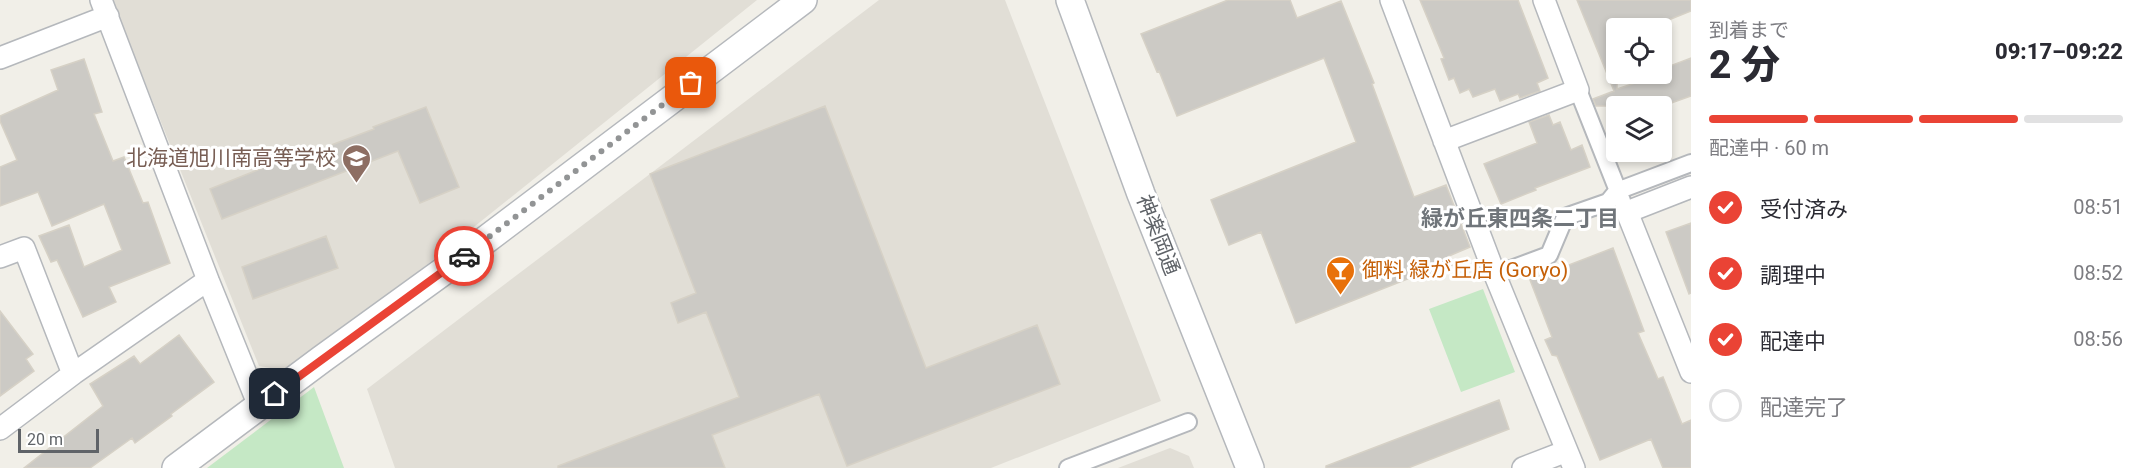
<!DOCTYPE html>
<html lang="ja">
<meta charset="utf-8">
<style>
body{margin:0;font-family:Roboto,"Noto Sans JP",sans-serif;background:#f7f7f7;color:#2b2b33;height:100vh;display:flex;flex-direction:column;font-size:22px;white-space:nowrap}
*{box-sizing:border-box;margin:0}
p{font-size:20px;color:#7c7c81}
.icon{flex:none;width:33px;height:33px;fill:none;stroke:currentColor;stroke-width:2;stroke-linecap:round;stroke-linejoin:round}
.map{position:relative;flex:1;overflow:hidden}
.panel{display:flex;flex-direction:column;background:#fff;width:450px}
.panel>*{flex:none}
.fabs{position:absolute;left:1606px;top:18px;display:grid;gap:12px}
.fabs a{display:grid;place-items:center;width:66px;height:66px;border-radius:6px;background:#fff;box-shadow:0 3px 9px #0003;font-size:30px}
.scale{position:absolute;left:18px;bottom:15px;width:81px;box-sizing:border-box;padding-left:6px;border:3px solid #5f6368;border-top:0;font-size:16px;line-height:21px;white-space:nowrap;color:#5f6368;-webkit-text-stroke:4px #fff;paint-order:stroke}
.pin{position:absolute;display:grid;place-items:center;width:51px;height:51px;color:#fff;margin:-26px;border-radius:12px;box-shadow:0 3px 9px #0006}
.courier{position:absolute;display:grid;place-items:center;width:60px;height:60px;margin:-30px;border:4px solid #ea4335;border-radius:50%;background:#fff;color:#222;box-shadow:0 2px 8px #0007}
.overview em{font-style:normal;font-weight:800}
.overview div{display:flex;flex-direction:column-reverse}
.overview{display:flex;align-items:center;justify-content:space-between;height:102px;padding:0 18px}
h1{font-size:39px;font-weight:800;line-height:45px}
.bar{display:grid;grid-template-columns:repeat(4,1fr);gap:9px 6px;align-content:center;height:72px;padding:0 18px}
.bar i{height:8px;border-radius:4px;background:#e1e1e2}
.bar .active{background:#ea4335}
.bar p{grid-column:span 4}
ol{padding:0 18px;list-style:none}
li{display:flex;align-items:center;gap:18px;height:66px}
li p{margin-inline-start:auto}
li .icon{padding:6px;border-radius:50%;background:#ea4335;color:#fff;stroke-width:4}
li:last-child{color:#7c7c81}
li i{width:33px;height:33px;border:3px solid #e1e1e2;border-radius:50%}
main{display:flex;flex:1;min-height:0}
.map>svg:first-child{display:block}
.education{fill:#e1ded6}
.green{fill:#c5e8c5}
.building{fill:#cccac5;stroke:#d6d1c6;stroke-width:1.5}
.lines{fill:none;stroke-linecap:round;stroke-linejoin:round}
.pedestrian-casing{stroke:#b5b8bc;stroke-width:20}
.minor-casing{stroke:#b5b8bc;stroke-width:24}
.tertiary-casing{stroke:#b5b8bc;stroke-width:30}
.pedestrian{stroke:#fff;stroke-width:16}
.minor{stroke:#fff;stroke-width:21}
.tertiary{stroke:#fff;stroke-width:27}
.done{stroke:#929495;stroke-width:6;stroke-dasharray:0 10.8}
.route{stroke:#ea4335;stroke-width:8}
.labels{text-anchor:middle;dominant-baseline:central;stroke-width:6;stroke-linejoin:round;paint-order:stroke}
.education-label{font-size:21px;fill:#785e54;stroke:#fff;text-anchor:end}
.street-label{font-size:21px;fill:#5f6368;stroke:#fff}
.food-label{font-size:21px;fill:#c56008;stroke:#fff;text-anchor:start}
.neighbourhood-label{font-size:22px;font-weight:bold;fill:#70757a;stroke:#fff}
</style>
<main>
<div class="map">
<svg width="1691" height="468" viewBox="0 0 1691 468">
<rect width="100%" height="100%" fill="#f1efe8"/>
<path class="education" d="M112,0h645l-464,372 -34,-6z
M879,0h126l156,401 -170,67h-596l-28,-79z
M1170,448l19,8 5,12h-76z"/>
<path class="green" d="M1483,289l32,83 -54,20 -32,-83z
M314,387l30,81h-137z"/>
<path class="building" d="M1228,0h62l7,18 44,-17 33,82 -2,1 42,113 32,-12 24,62 -21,9 4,9 -32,12 -1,-3 -124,49 -35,-91 -32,13 -18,-45 145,-58 -32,-84 -147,58 -18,-45 -2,1 -16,-38z
M1420,0h98l30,78 -11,5 3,8 -20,7 -2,-4 -18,7 -5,-12 -22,8 -4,-8 -9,4 -6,-15 -5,2 -8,-21 3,-1z
M1577,0h114v11l-30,12 2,5h-46v61l45,-15v-5l29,-11v38l-28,10h-67l-3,-7 21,-8z
M84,59l18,53 -8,2 19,47 11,-4 19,46 5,-1 22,61 -61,24 7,15 -33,15 -26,-57 -6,2 -12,-26 30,-11 15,42 38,-17 -18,-46 -52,22 -14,-34 -38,14v-39l17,-7 -17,-39v-5l58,-26 -7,-20z
M825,106l101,262 111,-43 23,59 -213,82 -28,-72 -107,41 13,33h-167v-2l181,-69 -33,-85 -28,11 -7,-20 25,-10 -46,-119z
M426,107l33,80 -39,16 -22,-52 -176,68 -12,-30 75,-30 1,3 88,-33 -1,-2z
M1549,115l4,10 7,-3 11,28 11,-5 8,22 -55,21 1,2 -35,14 -17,-40 53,-21 -8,-21z
M1691,223v70l-2,1 -23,-62z
M326,236l12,32 -85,31 -11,-32z
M1613,248l31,83 -6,2 20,46 5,-2 19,47 9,-4v48h-28l-12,-29 -51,21 -43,-104 -5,-1 -7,-15 7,-3 -22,-57z
M0,311l33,43 -7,5 8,12 -34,25z
M179,335l35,47 -43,32 1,2 -37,27 -3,-5 -42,30h-66l79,-62 -13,-22 44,-28 6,8z
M1499,400l10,29 -101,39h-82v-2z"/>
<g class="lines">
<defs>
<path id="pedestrian" d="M1578,90l44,111
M1495,275l54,-20 16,-38 43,-15 9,-11 74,-28
M1068,468l120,-46"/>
<path id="minor" d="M101,0l107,280 51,126
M1391,0l104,275 79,193
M0,58l108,-42
M1444,141l134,-51 -34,-90
M1691,187l-64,25 64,160
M0,257l24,-9 49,126
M0,429l73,-55 135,-94
M1523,468l44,-17"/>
<path id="tertiary" d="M1070,0l71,194 109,274
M176,468l146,-109 141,-102 340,-257"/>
</defs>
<use href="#pedestrian" class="pedestrian-casing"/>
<use href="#minor" class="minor-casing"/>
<use href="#tertiary" class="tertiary-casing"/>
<use href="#pedestrian" class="pedestrian"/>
<use href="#minor" class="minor"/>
<use href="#tertiary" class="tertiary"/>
</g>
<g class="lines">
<path class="done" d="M464,256l227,-173"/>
<path class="route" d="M275,394l189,-138"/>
</g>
<defs>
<symbol id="school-pin" viewBox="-11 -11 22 30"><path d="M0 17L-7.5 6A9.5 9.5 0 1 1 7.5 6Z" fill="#8d6e63" stroke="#fff"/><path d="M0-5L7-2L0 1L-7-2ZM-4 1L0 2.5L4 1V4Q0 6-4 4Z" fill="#fff"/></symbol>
<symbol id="bar-pin" viewBox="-11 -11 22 30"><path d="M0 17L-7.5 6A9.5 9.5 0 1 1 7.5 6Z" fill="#e8710a" stroke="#fff"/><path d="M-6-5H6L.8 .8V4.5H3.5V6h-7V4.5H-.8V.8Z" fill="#fff"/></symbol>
</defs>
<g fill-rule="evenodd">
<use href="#school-pin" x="340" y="142" width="33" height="45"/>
<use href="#bar-pin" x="1324" y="254" width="33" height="45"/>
</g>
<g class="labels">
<g class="education-label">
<text x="336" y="158">北海道旭川南高等学校</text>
</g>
<g class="street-label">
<text transform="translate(1158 235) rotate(69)">神楽岡通</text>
</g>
<g class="food-label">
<text x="1362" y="270">御料 緑が丘店 (Goryo)</text>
</g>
<g class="neighbourhood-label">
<text x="1520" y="218">緑が丘東四条二丁目</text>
</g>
</g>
</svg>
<div class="fabs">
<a><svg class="icon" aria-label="locate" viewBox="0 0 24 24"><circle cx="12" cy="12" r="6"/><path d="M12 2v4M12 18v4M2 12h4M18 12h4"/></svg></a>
<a><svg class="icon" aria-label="layers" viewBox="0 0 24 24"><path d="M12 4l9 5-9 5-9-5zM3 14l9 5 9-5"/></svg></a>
</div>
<div class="scale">20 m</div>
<div class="pin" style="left:691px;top:83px;background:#ea580c"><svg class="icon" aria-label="bag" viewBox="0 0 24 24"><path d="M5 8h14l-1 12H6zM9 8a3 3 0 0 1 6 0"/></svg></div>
<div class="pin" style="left:275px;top:394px;background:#1f2937"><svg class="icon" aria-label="home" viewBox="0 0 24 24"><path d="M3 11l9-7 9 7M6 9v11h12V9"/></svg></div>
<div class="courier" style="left:464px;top:256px"><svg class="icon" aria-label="car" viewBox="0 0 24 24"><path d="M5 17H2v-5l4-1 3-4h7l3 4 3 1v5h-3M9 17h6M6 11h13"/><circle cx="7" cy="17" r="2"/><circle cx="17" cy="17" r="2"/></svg></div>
</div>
<section class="panel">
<div class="overview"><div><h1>2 分</h1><p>到着まで</p></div><em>09:17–09:22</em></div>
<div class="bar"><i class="active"></i><i class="active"></i><i class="active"></i><i></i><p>配達中 · 60 m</p></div>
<ol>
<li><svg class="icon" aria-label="check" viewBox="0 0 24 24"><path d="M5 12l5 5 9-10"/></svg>受付済み<p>08:51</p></li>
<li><svg class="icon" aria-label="check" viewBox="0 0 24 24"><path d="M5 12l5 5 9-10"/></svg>調理中<p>08:52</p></li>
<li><svg class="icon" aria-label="check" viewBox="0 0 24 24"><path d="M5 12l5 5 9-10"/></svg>配達中<p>08:56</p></li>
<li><i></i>配達完了</li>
</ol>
</section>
</main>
